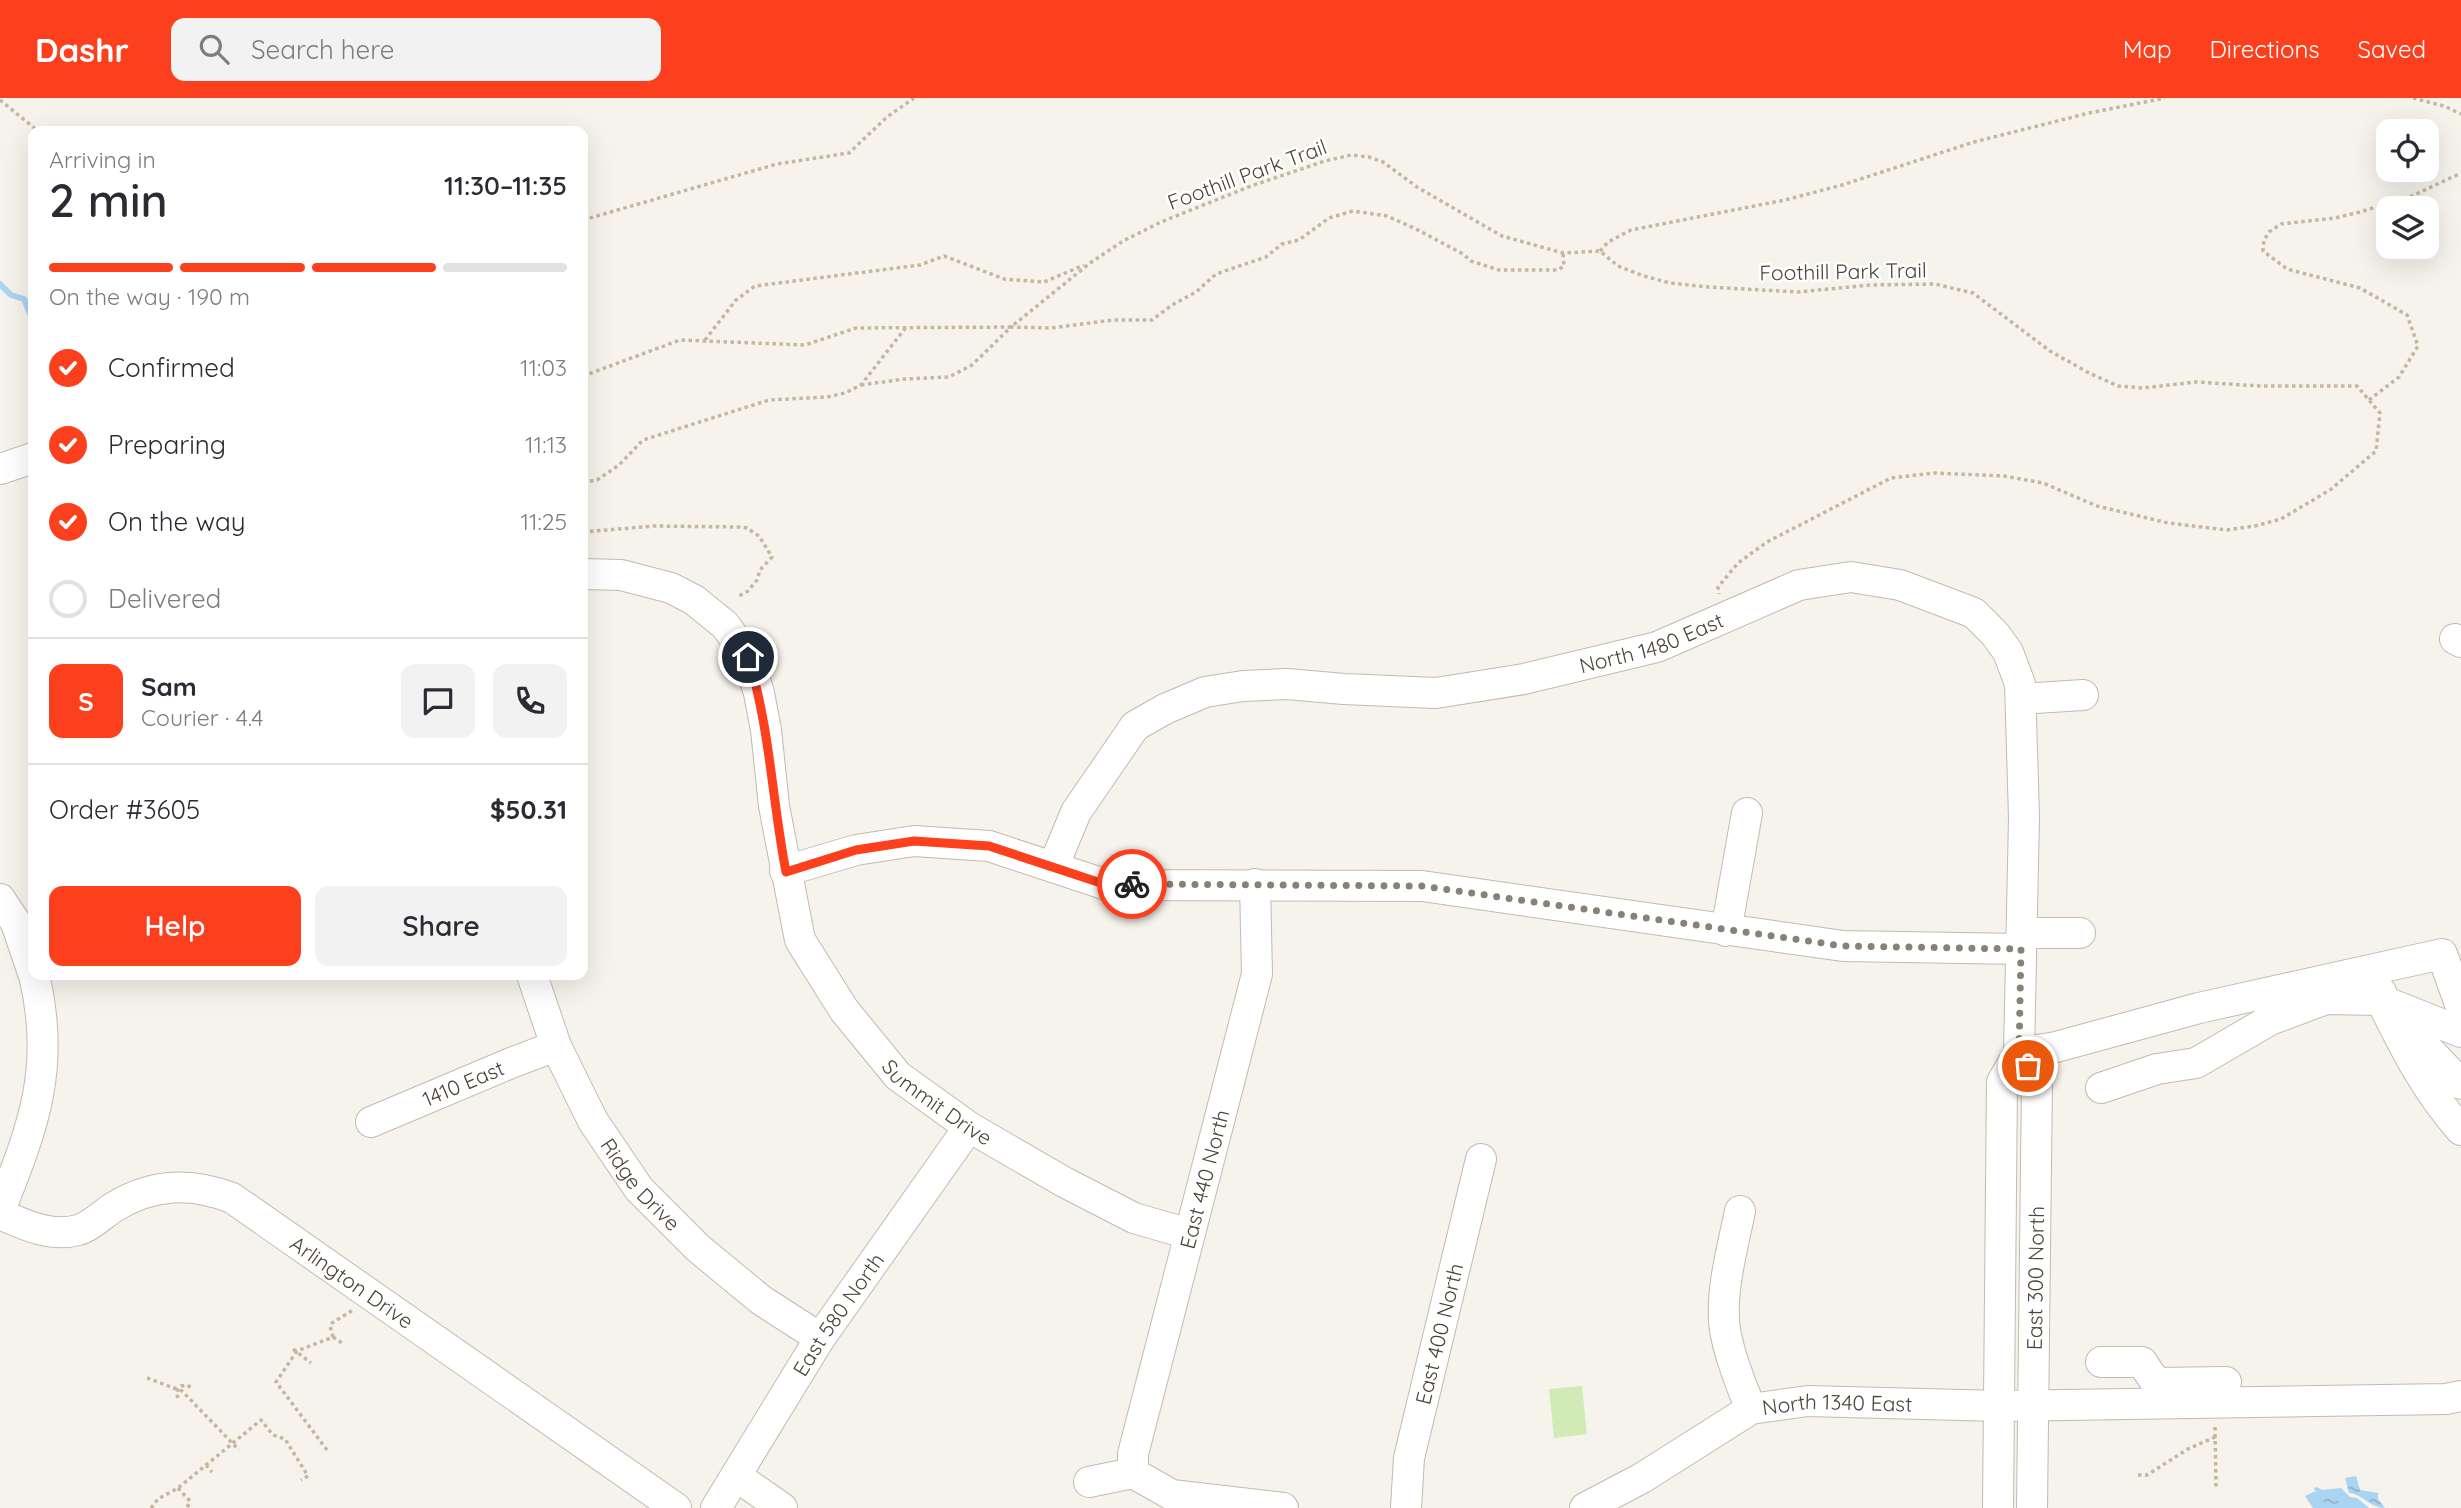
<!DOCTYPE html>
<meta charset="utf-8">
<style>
body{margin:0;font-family:Quicksand,sans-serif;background:#f2f2f3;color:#2b2b33;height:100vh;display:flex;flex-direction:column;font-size:26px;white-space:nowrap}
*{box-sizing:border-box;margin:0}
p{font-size:23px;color:#7c7c81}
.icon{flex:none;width:38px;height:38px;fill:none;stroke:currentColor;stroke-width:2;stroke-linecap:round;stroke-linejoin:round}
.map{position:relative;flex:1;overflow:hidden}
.drawer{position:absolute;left:28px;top:28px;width:560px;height:854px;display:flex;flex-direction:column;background:#fff;border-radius:14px;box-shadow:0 7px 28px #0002}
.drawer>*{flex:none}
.tools{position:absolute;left:2376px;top:21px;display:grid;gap:14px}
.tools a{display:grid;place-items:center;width:63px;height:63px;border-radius:14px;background:#fff;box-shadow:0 7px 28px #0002;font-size:35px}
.pin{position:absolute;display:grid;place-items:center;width:60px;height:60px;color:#fff;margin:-30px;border:4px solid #fff;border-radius:50%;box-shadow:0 2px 7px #0007}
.courier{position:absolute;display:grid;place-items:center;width:70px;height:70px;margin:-35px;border:5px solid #fc3f1d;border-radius:50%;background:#fff;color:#222;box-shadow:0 2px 9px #0007}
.summary em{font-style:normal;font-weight:600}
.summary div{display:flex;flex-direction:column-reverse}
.summary{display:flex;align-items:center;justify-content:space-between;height:119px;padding:0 21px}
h1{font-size:46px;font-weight:600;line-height:52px}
.bar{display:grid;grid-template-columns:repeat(4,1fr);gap:10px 7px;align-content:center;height:84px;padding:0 21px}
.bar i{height:9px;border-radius:5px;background:#e1e1e2}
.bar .current{background:#fc3f1d}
.bar p{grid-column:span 4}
.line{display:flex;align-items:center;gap:18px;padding:0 21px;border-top:2px solid #e1e1e2}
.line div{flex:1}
.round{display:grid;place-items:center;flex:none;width:74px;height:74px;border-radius:14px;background:#f2f2f3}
ol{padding:0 21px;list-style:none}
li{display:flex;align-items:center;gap:21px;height:77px}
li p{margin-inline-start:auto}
li .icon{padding:7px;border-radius:50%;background:#fc3f1d;color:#fff;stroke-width:4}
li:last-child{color:#7c7c81}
li i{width:38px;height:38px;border:4px solid #e1e1e2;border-radius:50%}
.primary-button{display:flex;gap:14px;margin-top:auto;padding:14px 21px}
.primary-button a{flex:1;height:80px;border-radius:14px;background:#fc3f1d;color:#fff;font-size:28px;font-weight:600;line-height:80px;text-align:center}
.primary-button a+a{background:#f2f2f3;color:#2b2b33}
header{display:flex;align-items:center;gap:42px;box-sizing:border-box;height:98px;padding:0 35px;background:#fc3f1d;color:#fff}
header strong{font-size:33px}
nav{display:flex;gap:38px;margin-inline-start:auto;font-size:24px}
.search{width:490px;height:63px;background:#f2f2f3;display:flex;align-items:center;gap:18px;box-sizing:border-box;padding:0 24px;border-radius:14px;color:#7c7c81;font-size:26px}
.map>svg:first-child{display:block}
.grass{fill:#d2eab5}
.water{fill:url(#water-ripples)}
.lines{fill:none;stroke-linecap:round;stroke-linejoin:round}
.stream{stroke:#a9d4f2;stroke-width:6}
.minor-casing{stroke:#c2bbae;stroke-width:32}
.path{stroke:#c4b79f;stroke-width:3.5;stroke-dasharray:3.5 3.5;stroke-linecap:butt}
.minor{stroke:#fff;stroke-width:30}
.done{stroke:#878178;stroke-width:7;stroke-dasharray:0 12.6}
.route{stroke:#fc3f1d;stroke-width:9}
.labels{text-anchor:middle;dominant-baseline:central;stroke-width:5;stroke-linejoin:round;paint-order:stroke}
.street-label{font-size:21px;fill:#4b4439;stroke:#fff}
</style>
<header>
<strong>Dashr</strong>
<div class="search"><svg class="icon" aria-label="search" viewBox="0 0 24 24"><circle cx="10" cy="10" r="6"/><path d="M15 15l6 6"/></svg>Search here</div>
<nav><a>Map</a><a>Directions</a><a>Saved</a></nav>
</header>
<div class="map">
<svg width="2461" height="1410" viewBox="0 0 2461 1410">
<defs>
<pattern id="water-ripples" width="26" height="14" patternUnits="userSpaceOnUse" patternTransform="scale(1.75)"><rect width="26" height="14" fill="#a9d4f2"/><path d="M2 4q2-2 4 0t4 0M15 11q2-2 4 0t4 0" fill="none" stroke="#8caec5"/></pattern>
</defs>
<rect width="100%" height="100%" fill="#f6f3ec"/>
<path class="grass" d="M1582,1288l5,48 -33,4 -5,-49z"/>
<path class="water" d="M2356,1378l4,14 18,3v6l7,9c-15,0 -22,-14 -36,-15l-4,-15z
M2317,1389l5,3 19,-2 9,9 7,1 12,10h-56l-8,-12 11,-5 -2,-3z"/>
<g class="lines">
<path class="stream" d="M0,186l11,11 13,4 9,22"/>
<defs>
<g id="minor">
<path d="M0,371l33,-11"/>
<path id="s1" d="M583,476l38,1 50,13 23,12 31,25 23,32 11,36 7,37 8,76 26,134 44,70 54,66 71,51 95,55 70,36 55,16"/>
<path d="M2455,541l6,3"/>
<path d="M2021,601l62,-4"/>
<path id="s2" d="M1054,767l22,-53 59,-86 30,-17 40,-17 38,-6 44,-2 57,5 92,4 88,-14 133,-32 142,-62 52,-8 49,8 74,28 21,21 13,18 12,32 4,133 -5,236 -17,29 -4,426"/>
<path d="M785,773l71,-21 58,-9 75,5 118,39 315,1 421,60 178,3"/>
<path d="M0,801l16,24 17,50"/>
<path d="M1726,833l21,-118"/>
<path d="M2022,835h58"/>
<path id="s3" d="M532,877l24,71 37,75 46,68 59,59 63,52 59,38"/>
<path d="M2381,894v8c23,47 45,91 80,130"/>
<path d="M2401,923l60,63"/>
<path d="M2019,955l37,-6 143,-39 243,-54 19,53"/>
<path d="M2019,955l18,27 -5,428"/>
<path d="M2101,990l56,-19 39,-6 74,-43 56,-21 55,1 80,32"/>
<path id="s4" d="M371,1024l140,-59 45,-17"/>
<path d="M0,1112c34,-85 56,-143 34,-235"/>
<path d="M1740,1113c-7,35 -18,73 -16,109 1,24 17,66 27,89"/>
<path id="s5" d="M0,1116c23,10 51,24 78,16 12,-3 25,-16 36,-23 39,-24 77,-25 118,-9l444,310"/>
<path d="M2101,1264h41l14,21 70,-1"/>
<path id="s6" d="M1133,1375v-19l124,-480 -2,-90"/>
<path d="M736,1378l46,32"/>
<path d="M1089,1384l44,-9 39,22 111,13"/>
<path id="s7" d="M716,1410l104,-170 149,-211"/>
<path id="s8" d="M1406,1410l3,-50 72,-299"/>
<path id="s9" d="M1585,1410l57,-30 109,-69 57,-8 191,5 447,-7 15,-3"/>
</g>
</defs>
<use href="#minor" class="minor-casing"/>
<path class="path" d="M2413,0l31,8 17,8
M0,2l38,31
M583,122l194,-56 72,-11 38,-36 27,-19
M1600,153l8,-9 23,-12 154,-30 57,-15 132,-43 115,-29 76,-15
M705,242l31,-40 19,-14 165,-21 24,-9 60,23 40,3 40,-17
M583,278l97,-36 125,5 51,-17 155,-1 79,-64 33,-22 38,-19 90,-36 74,-25 26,-6 18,2 14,5 34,25 85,49 61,17 37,-2 18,15 26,10 26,7 38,4 90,5 73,-7 64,-1 38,9 77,58 39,22 29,13 25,2 53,-6 64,4h97l23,27 -4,38 -46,39 -49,29 -26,7 -28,4 -59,-7 -71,-17 -54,-23 -39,-7 -70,-3 -43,5 -124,64 -29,21 -20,24 1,7
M861,287l44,-6 44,-2 23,-12 39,-38 40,1 62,-8h39l20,-15 24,-13 20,-18 50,-17 16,-13 17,-4 30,-22 24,-7 34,5 29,13 47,25 8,7 28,9h59l6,-4 -1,-13
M2369,302l30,-23 19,-31 -11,-31 -47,-27 -73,-19 -24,-18 1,-11 5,-8 12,-8 54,-6 25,-6 52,-16 49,-23
M583,384l14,-2 22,-15 24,-25 126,-40 58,-3 18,-4 16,-8 46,-59
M583,434l71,-6 85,1 8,1 12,8 13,21 -12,13 -3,10 -9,11 -11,6
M333,1239l9,6
M293,1251l18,14
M147,1280l35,13 57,59
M178,1300l-2,-6 5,-6 6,-1 5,3
M2215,1329l1,60
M327,1352l-51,-68 21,-31 36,-14 -3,-11 2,-3 21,-13
M206,1367l6,7
M2138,1377h9l41,-26 27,-12
M178,1390l12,13 -3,7
M151,1410l7,-9 20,-11 83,-68 12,15 12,4 23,37 -7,4"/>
<use href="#minor" class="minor"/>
</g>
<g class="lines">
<path class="done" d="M1132,786l290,2 421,60 178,3 -2,104 9,13"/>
<path class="route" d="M748,559c22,70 24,143 38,215l70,-22 58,-9 75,5 118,39 25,-1"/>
</g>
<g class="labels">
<g class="street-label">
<text transform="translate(1247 76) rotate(-20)">Foothill Park Trail</text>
<text transform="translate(1843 173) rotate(-1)">Foothill Park Trail</text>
<text stroke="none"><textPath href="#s2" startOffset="693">North 1480 East</textPath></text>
<text stroke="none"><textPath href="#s4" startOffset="100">1410 East</textPath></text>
<text stroke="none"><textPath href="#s1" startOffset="698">Summit Drive</textPath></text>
<text stroke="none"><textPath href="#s6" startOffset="303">East 440 North</textPath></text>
<text stroke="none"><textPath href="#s3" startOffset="238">Ridge Drive</textPath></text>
<text transform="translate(2035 1180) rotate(-89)">East 300 North</text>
<text stroke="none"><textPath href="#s5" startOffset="394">Arlington Drive</textPath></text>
<text stroke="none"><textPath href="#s7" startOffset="229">East 580 North</textPath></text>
<text stroke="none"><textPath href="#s8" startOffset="178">East 400 North</textPath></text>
<text stroke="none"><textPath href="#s9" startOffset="280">North 1340 East</textPath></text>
</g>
</g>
</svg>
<div class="tools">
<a><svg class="icon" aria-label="locate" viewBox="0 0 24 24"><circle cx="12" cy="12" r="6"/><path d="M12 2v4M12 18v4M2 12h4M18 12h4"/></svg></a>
<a><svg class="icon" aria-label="layers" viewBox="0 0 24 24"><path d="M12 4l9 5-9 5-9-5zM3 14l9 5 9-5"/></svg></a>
</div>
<div class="pin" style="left:2028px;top:968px;background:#ea580c"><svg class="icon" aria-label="bag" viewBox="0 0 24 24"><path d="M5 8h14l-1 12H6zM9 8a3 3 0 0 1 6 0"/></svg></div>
<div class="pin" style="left:748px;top:559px;background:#1f2937"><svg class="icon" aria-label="home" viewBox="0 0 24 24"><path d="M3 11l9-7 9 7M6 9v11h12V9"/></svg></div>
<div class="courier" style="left:1132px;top:786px"><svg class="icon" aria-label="bike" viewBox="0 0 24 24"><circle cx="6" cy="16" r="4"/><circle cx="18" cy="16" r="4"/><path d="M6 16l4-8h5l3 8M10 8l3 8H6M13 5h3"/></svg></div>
<section class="drawer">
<div class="summary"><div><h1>2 min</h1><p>Arriving in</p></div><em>11:30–11:35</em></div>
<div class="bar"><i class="current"></i><i class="current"></i><i class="current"></i><i></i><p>On the way · 190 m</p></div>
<ol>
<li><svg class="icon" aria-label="check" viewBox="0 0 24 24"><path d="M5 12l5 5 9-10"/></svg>Confirmed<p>11:03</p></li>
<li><svg class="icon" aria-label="check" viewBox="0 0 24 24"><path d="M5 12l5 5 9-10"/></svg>Preparing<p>11:13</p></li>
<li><svg class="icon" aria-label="check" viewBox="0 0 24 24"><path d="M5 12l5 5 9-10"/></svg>On the way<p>11:25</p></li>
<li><i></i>Delivered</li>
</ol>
<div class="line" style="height:126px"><b class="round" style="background:#fc3f1d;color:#fff">S</b><div><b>Sam</b><p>Courier · 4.4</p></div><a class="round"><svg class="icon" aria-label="chat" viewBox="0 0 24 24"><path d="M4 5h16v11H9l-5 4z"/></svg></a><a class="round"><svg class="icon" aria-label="phone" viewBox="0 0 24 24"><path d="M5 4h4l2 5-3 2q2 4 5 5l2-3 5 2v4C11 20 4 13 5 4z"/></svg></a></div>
<div class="line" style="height:91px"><div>Order #3605</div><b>$50.31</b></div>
<div class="primary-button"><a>Help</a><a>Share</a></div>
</section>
</div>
